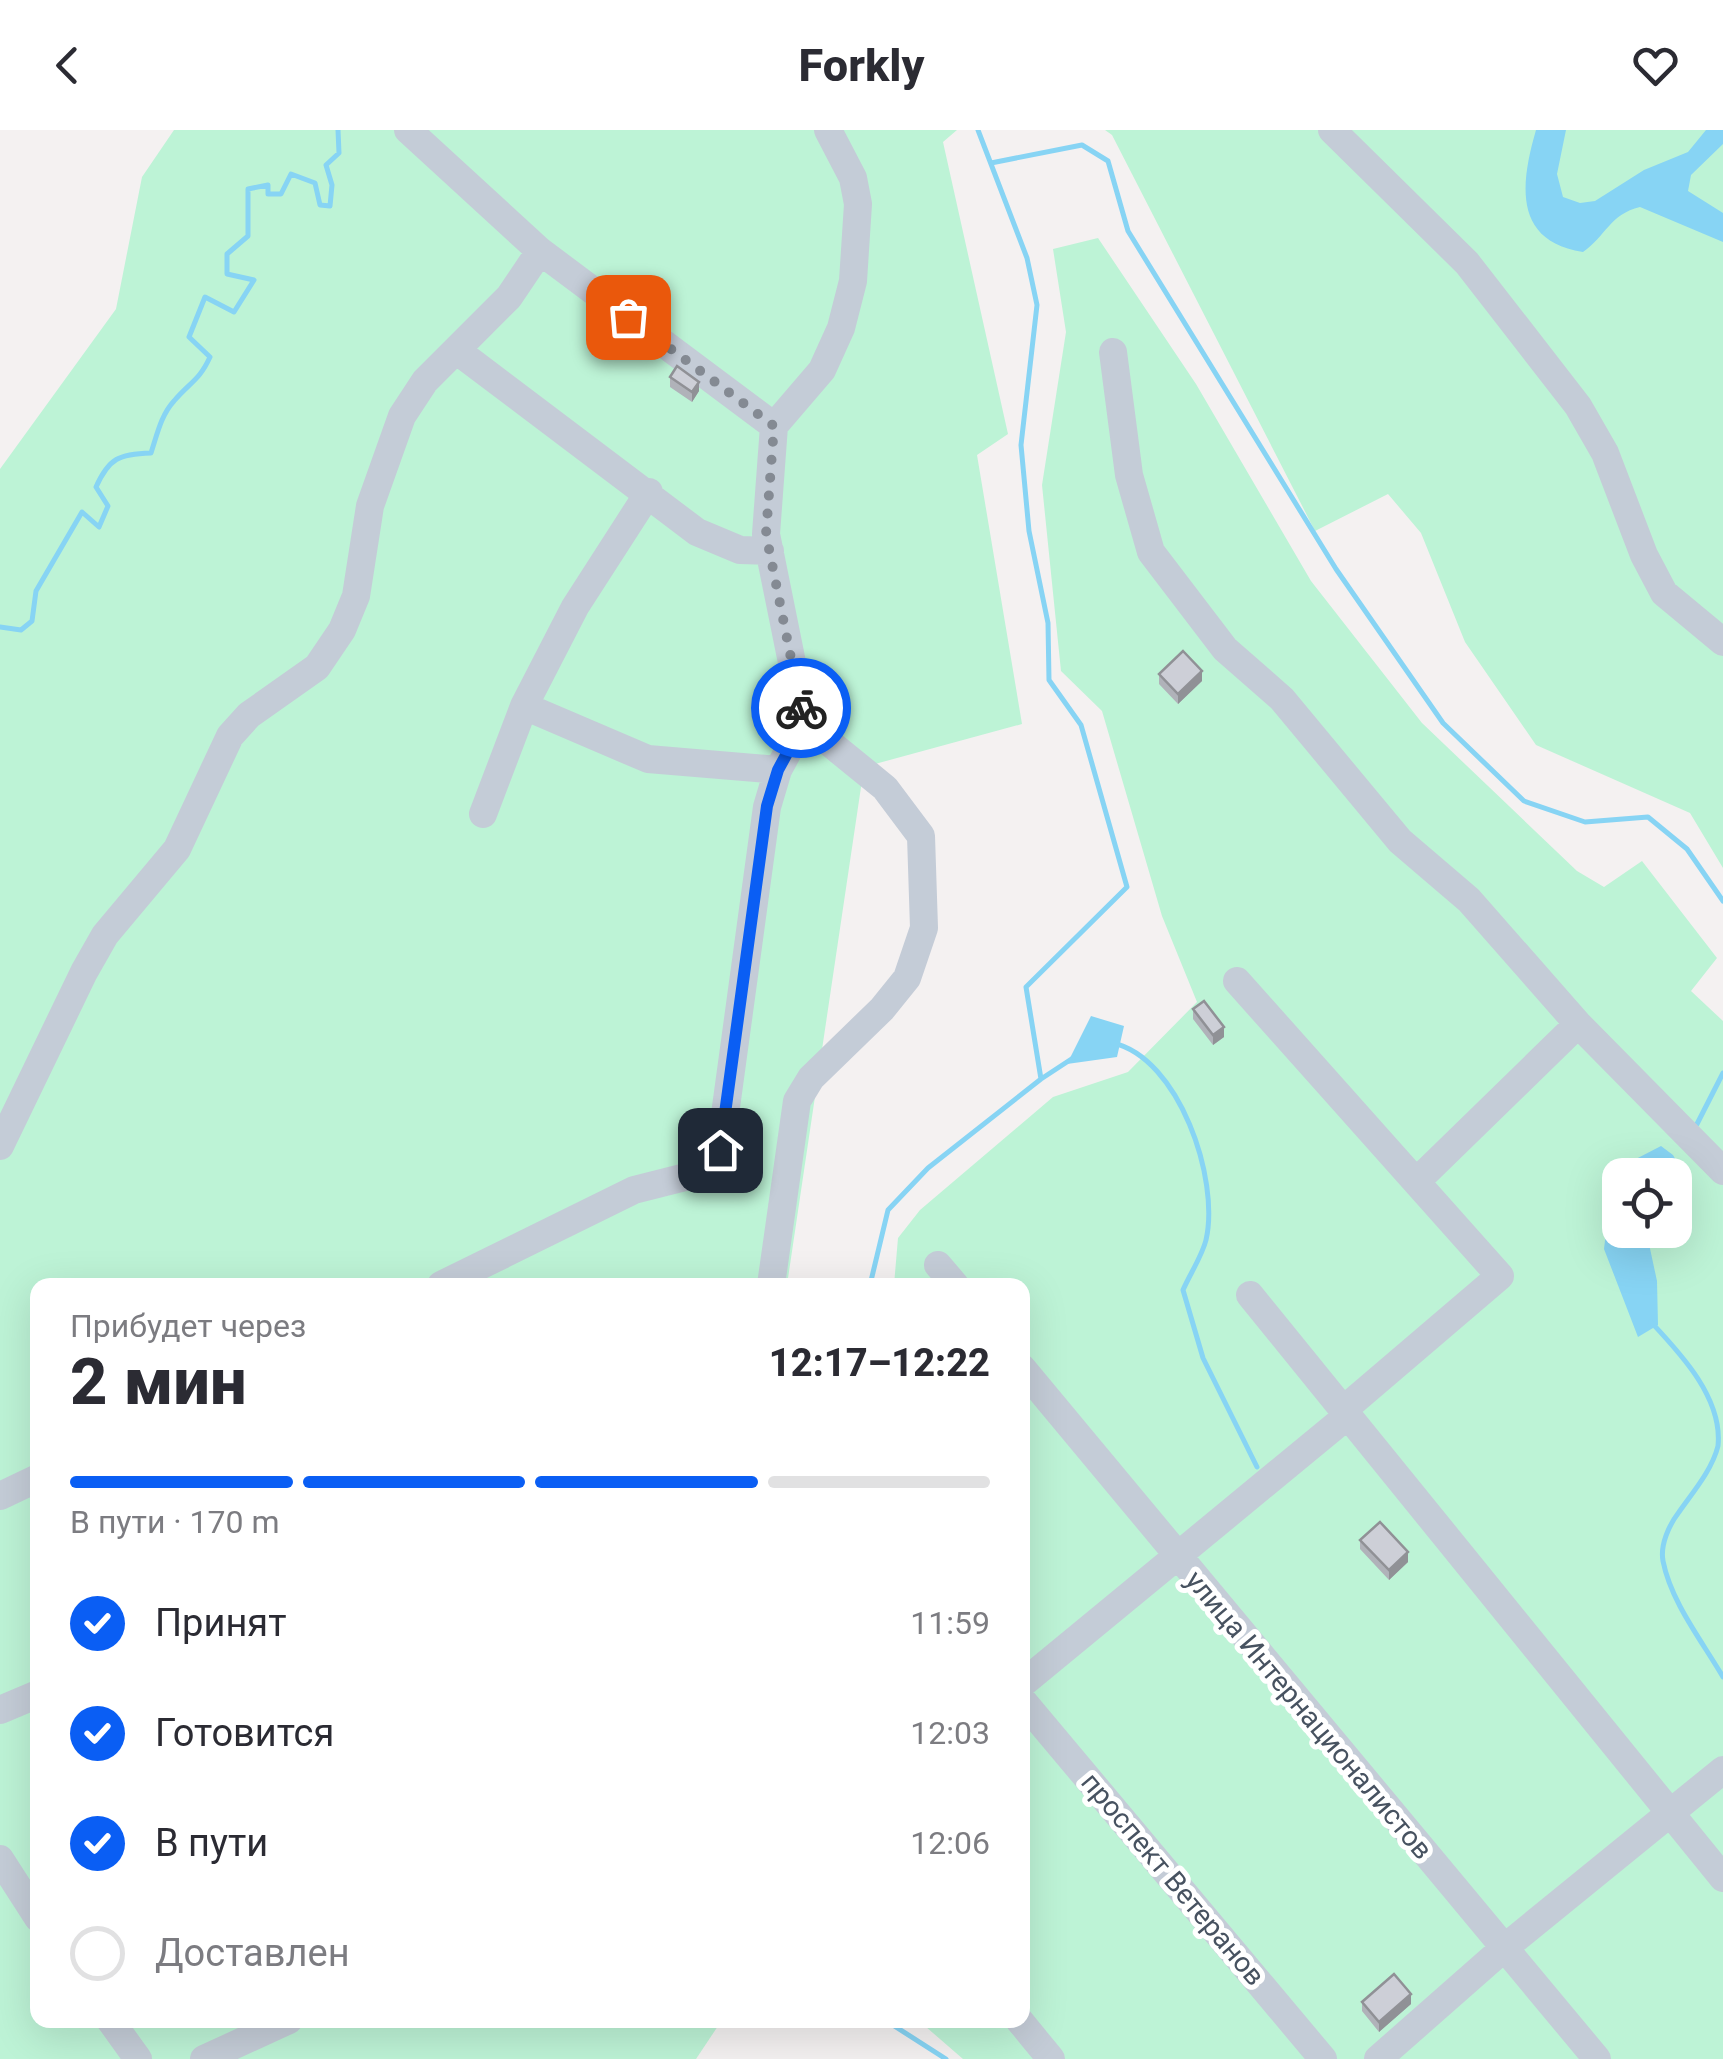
<!DOCTYPE html>
<html lang="ru">
<meta charset="utf-8">
<style>
body{margin:0;font-family:Roboto,sans-serif;background:#f7f7f7;color:#2b2b33;height:100vh;display:flex;flex-direction:column;font-size:38px;white-space:nowrap}
*{box-sizing:border-box;margin:0}
p{font-size:32px;color:#7c7c81}
.icon{flex:none;width:55px;height:55px;fill:none;stroke:currentColor;stroke-width:2;stroke-linecap:round;stroke-linejoin:round}
.map{position:relative;flex:1;overflow:hidden}
.drawer{position:absolute;left:30px;top:1148px;width:1000px;height:750px;display:flex;flex-direction:column;background:#fff;border-radius:20px;box-shadow:0 10px 40px #0002}
.drawer>*{flex:none}
.buttons{position:absolute;left:1602px;top:1028px;display:grid;gap:20px}
.buttons a{display:grid;place-items:center;width:90px;height:90px;border-radius:20px;background:#fff;box-shadow:0 10px 40px #0002;font-size:50px}
.pin{position:absolute;display:grid;place-items:center;width:85px;height:85px;color:#fff;margin:-42px;border-radius:20px;box-shadow:0 5px 15px #0006}
.courier{position:absolute;display:grid;place-items:center;width:100px;height:100px;margin:-50px;border:8px solid #0a5ef4;border-radius:50%;background:#fff;color:#222;box-shadow:0 2px 12px #0007}
.head em{font-style:normal;font-weight:800}
.head div{display:flex;flex-direction:column-reverse}
.head{display:flex;align-items:center;justify-content:space-between;height:170px;padding:0 40px}
h1{font-size:65px;font-weight:800;line-height:75px}
.bar{display:grid;grid-template-columns:repeat(4,1fr);gap:15px 10px;align-content:center;height:120px;padding:0 40px}
.bar i{height:12px;border-radius:8px;background:#e1e1e2}
.bar .on{background:#0a5ef4}
.bar p{grid-column:span 4}
ol{padding:0 40px;list-style:none}
li{display:flex;align-items:center;gap:30px;height:110px}
li p{margin-inline-start:auto}
li .icon{padding:10px;border-radius:50%;background:#0a5ef4;color:#fff;stroke-width:4}
li:last-child{color:#7c7c81}
li i{width:55px;height:55px;border:5px solid #e1e1e2;border-radius:50%}
header{display:flex;justify-content:space-between;align-items:center;height:130px;padding:0 40px;background:#fff;font-size:45px;font-weight:800}
.map>svg:first-child{display:block}
.green{fill:#bdf3d6;fill-rule:evenodd}
.water{fill:#87d4f4}
.lines{fill:none;stroke-linecap:round;stroke-linejoin:round}
.stream{stroke:#87d4f4;stroke-width:5}
.minor{stroke:#c4ccd7;stroke-width:28}
.wall{fill:#b0b2b9}
.shaded-wall{fill:#909196}
.building{fill:#cdcfd7;stroke:#909196;stroke-width:2.5}
.done{stroke:#848a93;stroke-width:10;stroke-dasharray:0 18}
.route{stroke:#0a5ef4;stroke-width:12}
.labels{text-anchor:middle;dominant-baseline:central;stroke-width:10;stroke-linejoin:round;paint-order:stroke}
.street-label{font-size:28px;fill:#475260;stroke:#fff}
</style>
<header><svg class="icon" aria-label="back" viewBox="0 0 24 24"><path d="M15 5l-7 7 7 7"/></svg>Forkly<svg class="icon" aria-label="heart" viewBox="0 0 24 24"><path d="M12 20l-8-8c-3-5 5-10 8-4 3-6 11-1 8 4z"/></svg></header>
<div class="map">
<svg width="1723" height="1929" viewBox="0 0 1723 1929">
<rect width="100%" height="100%" fill="#f4f1f1"/>
<path class="green" d="M174,0h783l-14,12 65,292 -31,21 45,269 -158,43 -77,518h-749v735h684l-26,39h-696v-1590l116,-160 26,-132z
M1105,0h618v738l-33,-55 -154,-68 -71,-103 -44,-109 -33,-39 -73,37 -203,-396z
M1098,108l98,146 115,197 111,142 155,148 27,16 38,-26 75,97 -26,33 32,30v1038h-760l-45,-39h104v-735h-128l4,-47 22,-28 133,-113 75,-25 69,-70 -35,-86 -60,-205 -41,-40 -19,-186 24,-153 -13,-83zM1620,1045h55v55h-55z"/>
<path class="water" d="M1536,0h30l-9,44 6,23 17,6 15,-2 49,-31 44,-18 18,-22h17v14l-32,31 -3,16 35,22v29l-83,-35c-30,7 -34,29 -57,45 -71,-11 -62,-70 -47,-122z
M1091,886l33,10 -7,31 -50,7z
M1661,1016l12,9 9,16 -7,5 -55,-1v55h26l11,51 1,44 -20,12 -34,-88 5,-43 -4,-31z"/>
<g class="lines">
<path class="stream" d="M991,33l91,-18 26,16 20,70 208,338 107,154 81,78 61,21 63,-5 39,32 36,52
M0,497l21,3 11,-9 4,-30 46,-79 17,15 9,-21 -12,-19c13,-29 23,-33 55,-34 6,-18 10,-38 23,-52 16,-19 25,-20 36,-44l-21,-20 16,-40 29,15 20,-32 -27,-6v-20l21,-18v-47l20,-4v9h13l10,-20 24,9 5,22 10,1 2,-21 -6,-20 13,-12 -1,-23
M1113,913c66,15 107,136 93,197 -4,16 -16,34 -23,50l20,68 54,109
M1041,949l32,-21
M1697,994l26,-51
M870,1155l18,-75 40,-42 113,-89 -15,-92 101,-100 -46,-162 -32,-45 -1,-57 -19,-92 -8,-86 16,-140 -10,-47 -49,-128
M1651,1192c29,31 72,76 67,124 -6,24 -25,46 -39,66 -10,13 -19,33 -16,49 8,41 39,80 60,116
M885,1890l61,39"/>
<path class="minor" d="M408,0l132,121 234,175
M1332,0l135,133 111,143 27,47 39,102 20,38 59,49
M456,220l241,182 43,18 30,1
M1113,222l16,123 22,77 74,97 57,50 118,142 69,59 109,124 145,147
M524,576l124,53 130,11
M483,684l41,-108 51,-99 74,-115
M1237,851l263,295 -158,135
M0,1016l84,-174 21,-37 72,-86 53,-113 19,-21 68,-48 25,-37 14,-34 14,-90 32,-90 23,-35 84,-84 31,-46
M1418,1050l160,-156
M938,1135l17,20
M441,1155l193,-95 75,-19 11,-20 47,-344 11,-37 26,-48
M771,1155l26,-184 14,-23 71,-69 25,-31 17,-50 -3,-92 -36,-48 -81,-66 -38,-188 8,-108 48,-56 19,-42 12,-47 5,-77 -5,-26 -25,-48
M1250,1165l473,583
M1022,1238l575,691
M0,1366l38,-18
M1022,1554l324,-267
M1022,1570l301,359
M0,1580l38,-16
M0,1729l38,59
M110,1890l28,39
M1019,1890l32,39
M204,1929l85,-39
M1378,1929l125,-110 220,-179"/>
</g>
<path class="wall" d="M670,247l29,14 -7,11 -22,-15z
M1159,544l43,7 -24,23 -19,-20z
M1193,879l31,28 -11,8 -20,-26z
M1360,1410l48,22 -19,18 -29,-31z
M1362,1872l49,2 -32,28 -17,-21z"/>
<path class="shaded-wall" d="M699,252v9l-7,11v-10z
M1202,541v10l-24,23v-10z
M1224,897v10l-11,8v-10z
M1408,1422v10l-19,18v-10z
M1411,1864v10l-32,28v-10z"/>
<path class="building" d="M677,236l22,16 -7,10 -22,-15z
M1183,521l19,20 -24,23 -19,-20z
M1204,871l20,26 -11,8 -20,-26z
M1380,1392l28,30 -19,18 -29,-30z
M1394,1844l17,20 -32,28 -17,-20z"/>
<g class="lines">
<path class="done" d="M628,187l146,109 -8,108 35,174"/>
<path class="route" d="M720,1020l47,-344 11,-36 26,-48 -3,-14"/>
</g>
<g class="labels">
<g class="street-label">
<text transform="translate(1309 1585) rotate(50)">улица Интернационалистов</text>
<text transform="translate(1173 1749) rotate(50)">проспект Ветеранов</text>
</g>
</g>
</svg>
<div class="buttons">
<a><svg class="icon" aria-label="locate" viewBox="0 0 24 24"><circle cx="12" cy="12" r="6"/><path d="M12 2v4M12 18v4M2 12h4M18 12h4"/></svg></a>
</div>
<div class="pin" style="left:628px;top:187px;background:#ea580c"><svg class="icon" aria-label="bag" viewBox="0 0 24 24"><path d="M5 8h14l-1 12H6zM9 8a3 3 0 0 1 6 0"/></svg></div>
<div class="pin" style="left:720px;top:1020px;background:#1f2937"><svg class="icon" aria-label="home" viewBox="0 0 24 24"><path d="M3 11l9-7 9 7M6 9v11h12V9"/></svg></div>
<div class="courier" style="left:801px;top:578px"><svg class="icon" aria-label="bike" viewBox="0 0 24 24"><circle cx="6" cy="16" r="4"/><circle cx="18" cy="16" r="4"/><path d="M6 16l4-8h5l3 8M10 8l3 8H6M13 5h3"/></svg></div>
<section class="drawer">
<div class="head"><div><h1>2 мин</h1><p>Прибудет через</p></div><em>12:17–12:22</em></div>
<div class="bar"><i class="on"></i><i class="on"></i><i class="on"></i><i></i><p>В пути · 170 m</p></div>
<ol>
<li><svg class="icon" aria-label="check" viewBox="0 0 24 24"><path d="M5 12l5 5 9-10"/></svg>Принят<p>11:59</p></li>
<li><svg class="icon" aria-label="check" viewBox="0 0 24 24"><path d="M5 12l5 5 9-10"/></svg>Готовится<p>12:03</p></li>
<li><svg class="icon" aria-label="check" viewBox="0 0 24 24"><path d="M5 12l5 5 9-10"/></svg>В пути<p>12:06</p></li>
<li><i></i>Доставлен</li>
</ol>
</section>
</div>
